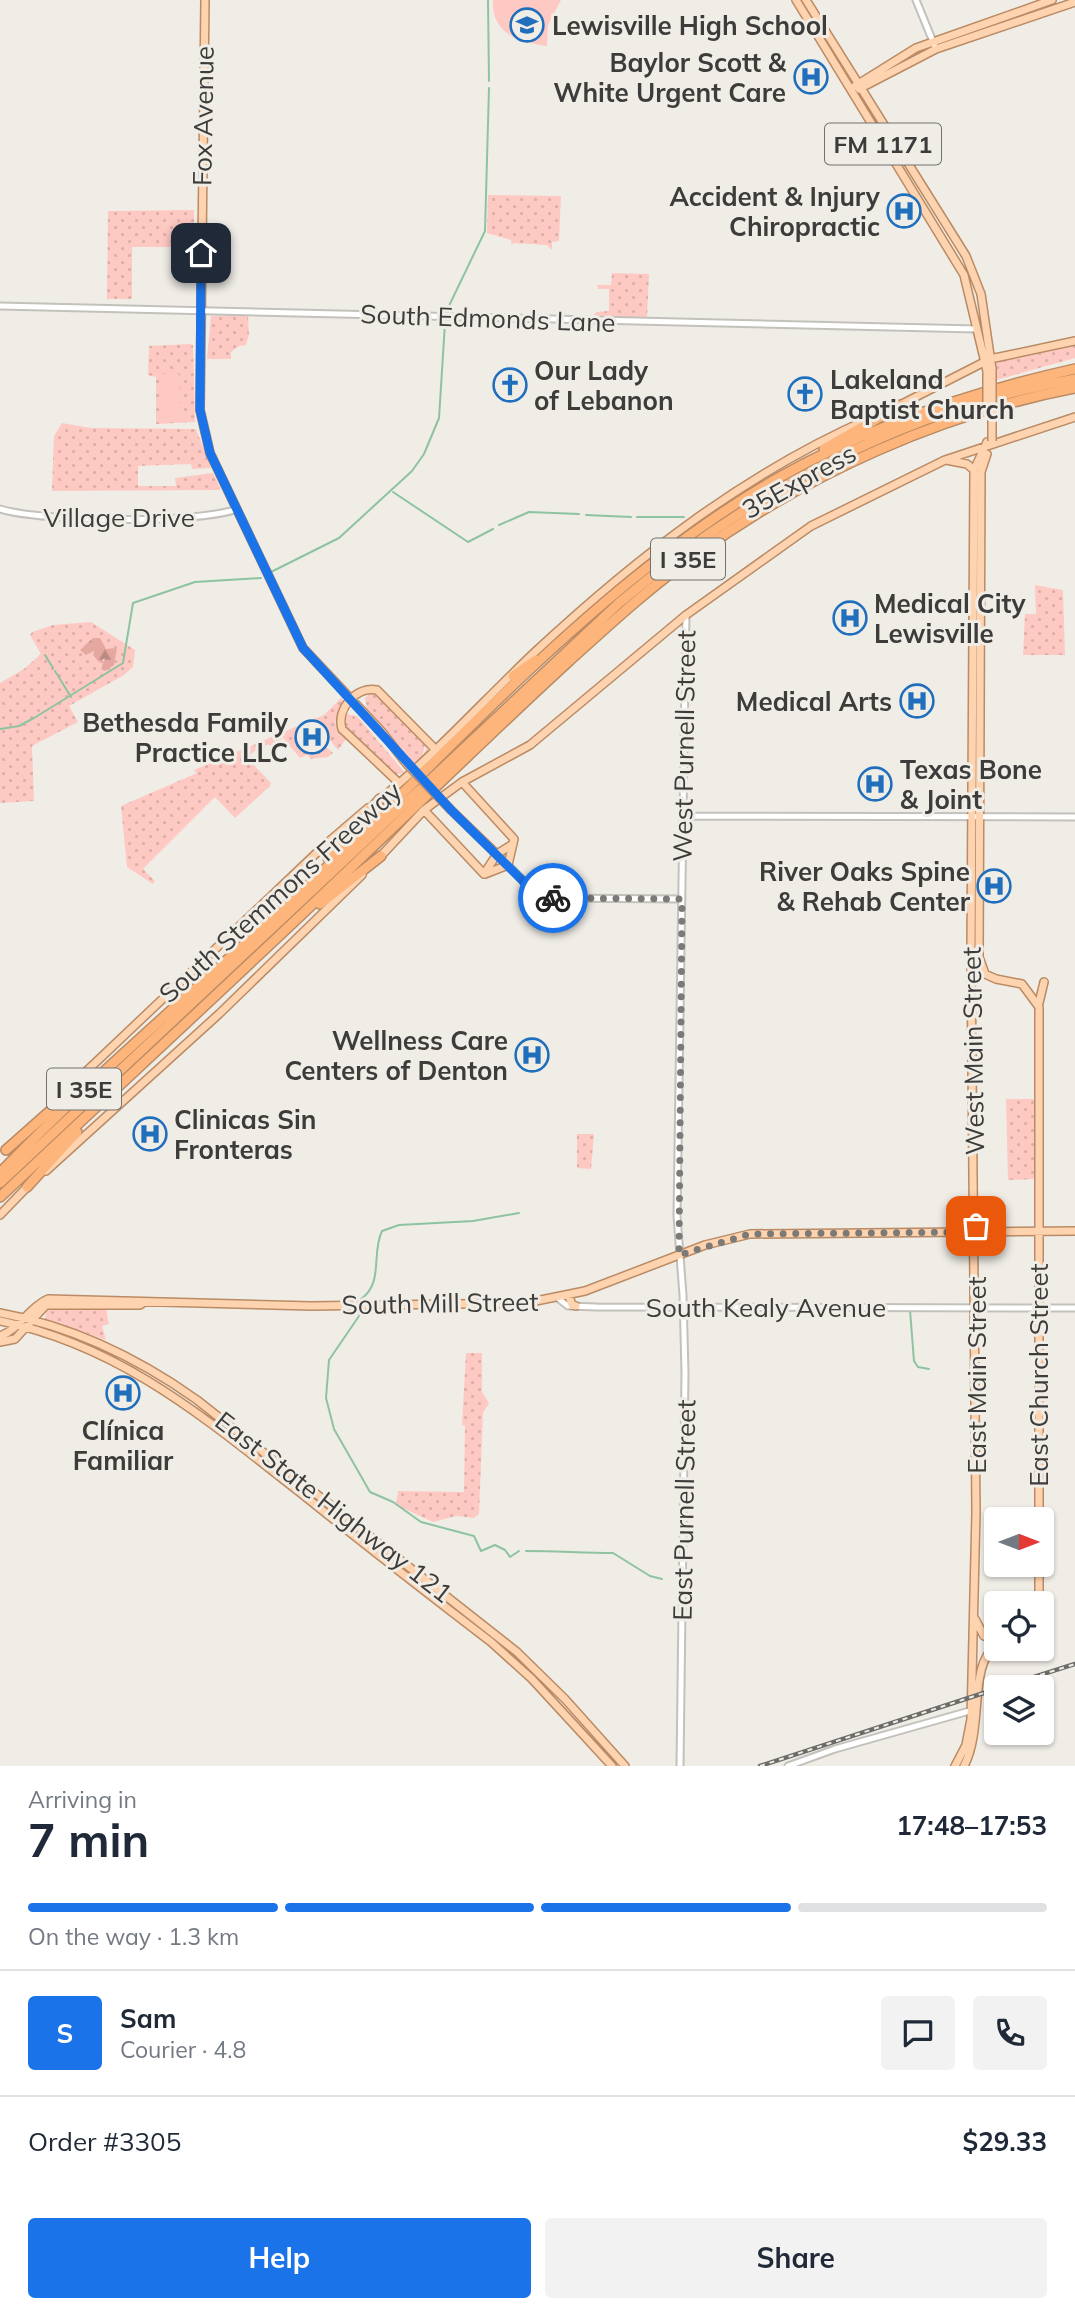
<!DOCTYPE html>
<meta charset="utf-8">
<style>
body{margin:0;font-family:Mulish,sans-serif;background:#f2f2f3;color:#1f2937;height:100vh;display:flex;flex-direction:column;font-size:26px;white-space:nowrap}
*{box-sizing:border-box;margin:0}
p{font-size:23px;color:#747a83}
.icon{flex:none;width:38px;height:38px;fill:none;stroke:currentColor;stroke-width:2;stroke-linecap:round;stroke-linejoin:round}
.map{position:relative;height:1766px;overflow:hidden}
.panel{display:flex;flex-direction:column;background:#fff;flex:1}
.panel>*{flex:none}
.needle{width:46px;rotate:90deg}
.fabs{position:absolute;left:984px;top:1507px;display:grid;gap:14px}
.fabs a{display:grid;place-items:center;width:70px;height:70px;border-radius:7px;background:#fff;box-shadow:0 2px 5px #0004;font-size:35px}
.pin{position:absolute;display:grid;place-items:center;width:60px;height:60px;color:#fff;margin:-30px;border-radius:14px;box-shadow:0 4px 10px #0006}
.courier{position:absolute;display:grid;place-items:center;width:70px;height:70px;margin:-35px;border:5px solid #1a73e8;border-radius:50%;background:#fff;color:#222;box-shadow:0 2px 9px #0007}
.headline em{font-style:normal;font-weight:700}
.headline div{display:flex;flex-direction:column-reverse}
.headline{display:flex;align-items:center;justify-content:space-between;height:119px;padding:0 28px}
h1{font-size:46px;font-weight:700;line-height:52px}
.bar{display:grid;grid-template-columns:repeat(4,1fr);gap:10px 7px;align-content:center;height:84px;padding:0 28px}
.bar i{height:9px;border-radius:5px;background:#e0e1e3}
.bar .active{background:#1a73e8}
.bar p{grid-column:span 4}
.line{display:flex;align-items:center;gap:18px;padding:0 28px;border-top:2px solid #e0e1e3}
.line div{flex:1}
.round{display:grid;place-items:center;flex:none;width:74px;height:74px;border-radius:7px;background:#f2f2f3}
.button{display:flex;gap:14px;margin-top:auto;padding:14px 28px}
.button a{flex:1;height:80px;border-radius:7px;background:#1a73e8;color:#fff;font-size:28px;font-weight:700;line-height:80px;text-align:center}
.button a+a{background:#f2f2f3;color:#1f2937}
.map>svg:first-child{display:block}
.grass{fill:url(#grass-dots)}
.forest{fill:url(#forest-firs)}
.pitch{fill:#fec9c2}
.lines{fill:none;stroke-linecap:round;stroke-linejoin:round}
.stream{stroke:#8ec3a1;stroke-width:2}
.minor-casing{stroke:#c3c1bb;stroke-width:9}
.major-casing{stroke:#ba8b64;stroke-width:10}
.highway-casing{stroke:#ba8b64;stroke-width:12}
.minor{stroke:#fff;stroke-width:5}
.major{stroke:#fed3b0;stroke-width:7}
.highway{stroke:#fdb57b;stroke-width:9}
.rail-casing{stroke:#6e6c69;stroke-width:4.5}
.rail{stroke:#f0ede7;stroke-width:2;stroke-dasharray:5;stroke-linecap:butt}
.major-bridge-casing{stroke:#ba8b64;stroke-width:10;stroke-linecap:butt}
.major-bridge{stroke:#fed3b0;stroke-width:7}
.done{stroke:#7c7a77;stroke-width:7;stroke-dasharray:0 12.6}
.route{stroke:#1a73e8;stroke-width:9}
.labels{text-anchor:middle;dominant-baseline:central;stroke-width:6;stroke-linejoin:round;paint-order:stroke}
.shield{fill:#f0ede7;stroke:#73716e;stroke-width:2}
.shield-label{font-size:24px;font-weight:bold;fill:#3d3c3a}
.poi-label{font-size:26px;font-weight:bold;fill:#3d3c3a;stroke:#f0ede7;text-anchor:start}
.street-label{font-size:26px;fill:#3d3c3a;stroke:#f0ede7}
</style>
<div class="map">
<svg width="1075" height="1766" viewBox="0 0 1075 1766">
<defs>
<pattern id="grass-dots" width="8" height="8" patternUnits="userSpaceOnUse" patternTransform="scale(1.75)"><rect width="8" height="8" fill="#fec9c2"/><path d="M2 2h.1M6 6h.1" fill="none" stroke="#dbaea7" stroke-width="1.8" stroke-linecap="round"/></pattern>
<pattern id="forest-firs" width="22" height="20" patternUnits="userSpaceOnUse" patternTransform="scale(1.75)"><rect width="22" height="20" fill="#e5a8a0"/><path d="M5 1l3.5 6h-7zM16 11l3.5 6h-7z" fill="#bb8a83"/></pattern>
</defs>
<rect width="100%" height="100%" fill="#f0ede7"/>
<path class="grass" d="M488,195l73,1 -2,45 -7,1v8l-5,-5 -34,-2 -1,3 -1,-6 -24,-7z
M194,210v37h-62v52h-25l1,-88z
M612,273l37,1 -2,44 -54,-1 3,-5 13,-1v-22h-11l-1,-4h14z
M211,316h37l1,19 -3,10 -7,1 -8,6v7h-24z
M190,344l3,1 2,77 -39,2v-47l-8,-2 1,-29z
M1075,345v13l-82,23 -7,-19z
M62,423l29,5 105,1 15,39 -19,1 -1,-5 -53,2v20h38l-1,-8 38,-5 8,17 -169,1 2,-55z
M1035,585l28,5 2,65h-42l2,-41h11z
M91,622l44,28 -2,17 -9,8 -55,31 9,16 -46,24 2,55 -34,2v-120l24,-14 17,-15 -11,-19 2,-3 21,-7z
M371,693l11,5 43,46 -3,15 5,-13 1,7 -12,14 -49,-58 -2,-11z
M342,697l1,9 -8,16 11,17 -8,11 -20,-25 -15,10 1,16 22,-4 7,6 -5,4 -17,2 -4,-4 -7,3 -17,-20 -9,10 -5,-4 -12,5 -10,9 24,25 -2,4 -34,31 -20,-21 -72,72 12,12 -2,3 -26,-17 -6,-61 76,-33 -3,-3 130,-55z
M346,714l11,2 48,57 -14,2 -45,-48z
M1006,1099h32v80l-30,1z
M577,1134h17l-3,35 -14,-1z
M52,1309h54l3,15 -7,2 4,14 -61,-21 1,-8z
M466,1353h16v39l7,11 -6,10 -4,101 -5,4 -18,-2 -23,6 -37,-17 2,-14 66,1 1,-66 -3,-1z"/>
<path class="forest" d="M93,638h7l6,11 11,-1 -3,17 -9,6 -4,-2 4,-11 -6,4 -5,-6v-5l-8,4 -6,-5z"/>
<path class="pitch" d="M493,0h68l-13,25 -1,21c-28,-4 -56,-12 -54,-46z
M162,374h17l1,45h-18z"/>
<g class="lines">
<path class="stream" d="M488,0l1,81
M447,310l38,-79 4,-143
M393,492l75,50 25,-13
M586,515l45,2
M637,517h47
M499,525l30,-13 50,2
M271,572l68,-34 73,-67 12,-17 15,-36 6,-95
M45,655l8,13
M55,671l16,26
M0,729l19,-3 15,-8 89,-55 10,-60 62,-21 66,-4
M361,1299c23,-16 10,-46 21,-68l17,-6 74,-4 46,-8
M910,1310l4,51 4,6 11,2
M359,1314l1,-2
M359,1316l-30,44 -3,38 8,31 36,63 23,10 28,20 53,14 7,15 14,-6 10,5 5,7 9,-6
M526,1551c29,0 59,2 87,2l37,23 12,3"/>
<defs>
<path id="minor" d="M916,0l20,49
M0,306l976,23
M0,509c42,13 197,15 237,0
M683,816l392,1
M508,865l29,29 12,4 133,1
M559,1299l9,7 29,1 478,1
M680,1766l5,-393 -2,-78 -6,-79 9,-601
M788,1766l47,-17 138,-39"/>
<path id="major" d="M205,0l-5,410 10,43 93,195 79,84 24,31
M796,0l168,275 23,96
M806,0l160,256 15,38 11,75
M855,86l61,-38 136,-48
M859,89l77,-40 139,-47
M898,406l92,-47 85,-18
M987,454l-6,18 -2,485 6,17 11,5 26,5 17,23v512
M946,460l21,4 7,6
M462,782l52,57 -6,26
M399,783l-57,-54c-6,-20 14,-43 35,-39l60,61
M378,801c57,-46 105,-100 158,-150 100,-93 209,-178 335,-233
M424,810l60,64
M451,810l57,55
M378,859l46,-49 38,-28 68,-37 156,-130 125,-89 134,-66 130,-43
M484,874l13,-20 16,-10
M485,874l23,-9
M1039,1003l5,-21
M55,1101l271,-257 42,-36
M46,1171l173,-157 143,-139
M0,1215l29,-30
M569,1296l3,9 4,1
M0,1313c71,13 138,45 197,87l320,252 48,47 60,67
M0,1321c122,25 207,99 302,173 62,50 125,99 189,148l41,37 80,87
M0,1336c20,-7 28,-28 48,-37l263,7 215,-3 59,-12 120,-46 45,-11 325,-3
M0,1342l15,-3 31,-34h94l4,-3
M1039,1564v39
M975,1619l9,17 12,5
M955,1766l11,-21 5,-26 5,-207 -5,-562 3,-480 13,-28
M964,1766c20,-37 4,-102 32,-120"/>
<path id="highway" d="M824,449l77,-44
M513,676l23,-16
M328,858l52,-59
M320,904l61,-48
M6,1150l88,-78
M0,1173c97,-101 204,-189 305,-285 150,-141 295,-309 475,-411 92,-52 192,-85 295,-108
M0,1183l619,-580c131,-111 286,-194 456,-224
M27,1187l50,-55
M0,1197c120,-113 241,-224 360,-338 70,-66 138,-133 209,-198 41,-37 81,-74 126,-106 112,-81 244,-141 380,-167"/>
</defs>
<use href="#minor" class="minor-casing"/>
<use href="#major" class="major-casing"/>
<use href="#highway" class="highway-casing"/>
<use href="#minor" class="minor"/>
<use href="#major" class="major"/>
<use href="#highway" class="highway"/>
<defs>
<path id="rail" d="M1002,1687l73,-23
M760,1766l236,-77"/>
</defs>
<use href="#rail" class="rail-casing"/>
<use href="#rail" class="rail"/>
<defs>
<path id="major-bridge" d="M987,371v31
M992,441v-72
M406,763l45,47"/>
</defs>
<use href="#major-bridge" class="major-bridge-casing"/>
<use href="#major-bridge" class="major-bridge"/>
</g>
<g class="lines">
<path class="done" d="M553,898l129,1 -3,356 71,-21 226,-2v-6"/>
<path class="route" d="M201,253l-1,157 10,43 93,195 148,162 80,79 22,9"/>
</g>
<defs>
<symbol id="school-ring" viewBox="-11 -11 22 22"><circle r="9.5" fill="#f0ede7" stroke="#1f6fbd" stroke-width="1.5"/><path d="M0-5L7-2L0 1L-7-2ZM-4 1L0 2.5L4 1V4Q0 6-4 4Z" fill="#1f6fbd"/></symbol>
<symbol id="hospital-ring" viewBox="-11 -11 22 22"><circle r="9.5" fill="#f0ede7" stroke="#1f6fbd" stroke-width="1.5"/><path d="M-5-5h3v3.5h4V-5h3V5h-3V1.5h-4V5h-3Z" fill="#1f6fbd"/></symbol>
<symbol id="church-ring" viewBox="-11 -11 22 22"><circle r="9.5" fill="#f0ede7" stroke="#1f6fbd" stroke-width="1.5"/><path d="M-1.2-6h2.4v3.5h3.3v2.4h-3.3V6h-2.4V-.1h-3.3v-2.4h3.3Z" fill="#1f6fbd"/></symbol>
</defs>
<g fill-rule="evenodd">
<use href="#school-ring" x="508" y="6" width="38" height="38"/>
<use href="#hospital-ring" x="792" y="58" width="38" height="38"/>
<use href="#hospital-ring" x="885" y="192" width="38" height="38"/>
<use href="#church-ring" x="491" y="366" width="38" height="38"/>
<use href="#church-ring" x="786" y="375" width="38" height="38"/>
<use href="#hospital-ring" x="831" y="599" width="38" height="38"/>
<use href="#hospital-ring" x="898" y="682" width="38" height="38"/>
<use href="#hospital-ring" x="293" y="718" width="38" height="38"/>
<use href="#hospital-ring" x="856" y="765" width="38" height="38"/>
<use href="#hospital-ring" x="975" y="867" width="38" height="38"/>
<use href="#hospital-ring" x="513" y="1036" width="38" height="38"/>
<use href="#hospital-ring" x="131" y="1115" width="38" height="38"/>
<use href="#hospital-ring" x="104" y="1374" width="38" height="38"/>
</g>
<g class="labels">
<g class="shield">
<rect x="825" y="123.5" width="116" height="41" rx="5"/>
<rect x="651" y="538.5" width="74" height="41" rx="5"/>
<rect x="47" y="1068.5" width="74" height="41" rx="5"/>
</g>
<g class="shield-label">
<text x="883" y="144">FM 1171</text>
<text x="688" y="559">I 35E</text>
<text x="84" y="1089">I 35E</text>
</g>
<g class="poi-label">
<text x="552" y="25">Lewisville High School</text>
<text x="786" y="62" text-anchor="end">Baylor Scott &amp;<tspan x="786" dy="30">White Urgent Care</tspan></text>
<text x="880" y="196" text-anchor="end">Accident &amp; Injury<tspan x="880" dy="30">Chiropractic</tspan></text>
<text x="534" y="370">Our Lady<tspan x="534" dy="30">of Lebanon</tspan></text>
<text x="830" y="379">Lakeland<tspan x="830" dy="30">Baptist Church</tspan></text>
<text x="874" y="603">Medical City<tspan x="874" dy="30">Lewisville</tspan></text>
<text x="892" y="701" text-anchor="end">Medical Arts</text>
<text x="288" y="722" text-anchor="end">Bethesda Family<tspan x="288" dy="30">Practice LLC</tspan></text>
<text x="900" y="769">Texas Bone<tspan x="900" dy="30">&amp; Joint</tspan></text>
<text x="970" y="871" text-anchor="end">River Oaks Spine<tspan x="970" dy="30">&amp; Rehab Center</tspan></text>
<text x="508" y="1040" text-anchor="end">Wellness Care<tspan x="508" dy="30">Centers of Denton</tspan></text>
<text x="174" y="1119">Clinicas Sin<tspan x="174" dy="30">Fronteras</tspan></text>
<text x="123" y="1430" text-anchor="middle">Clínica<tspan x="123" dy="30">Familiar</tspan></text>
</g>
<g class="street-label">
<text transform="translate(203 116) rotate(-89)">Fox Avenue</text>
<text transform="translate(488 318) rotate(2)">South Edmonds Lane</text>
<text transform="translate(799 481) rotate(-29)">35Express</text>
<text x="119" y="517">Village Drive</text>
<text transform="translate(684 746) rotate(-89)">West Purnell Street</text>
<text transform="translate(280 892) rotate(-42)">South Stemmons Freeway</text>
<text transform="translate(973 1051) rotate(-91)">West Main Street</text>
<text transform="translate(440 1303) rotate(-1)">South Mill Street</text>
<text x="766" y="1307">South Kealy Avenue</text>
<text transform="translate(976 1375) rotate(-90)">East Main Street</text>
<text transform="translate(1038 1375) rotate(-90)">East Church Street</text>
<text transform="translate(334 1507) rotate(38)">East State Highway 121</text>
<text transform="translate(684 1510) rotate(-89)">East Purnell Street</text>
</g>
</g>
</svg>
<div class="fabs">
<a><svg class="needle" viewBox="-14 -14 28 28"><path d="M0-13l5 13h-10z" fill="#e53935"/><path d="M0 13l5-13h-10z" fill="#747a83"/></svg></a>
<a><svg class="icon" aria-label="locate" viewBox="0 0 24 24"><circle cx="12" cy="12" r="6"/><path d="M12 2v4M12 18v4M2 12h4M18 12h4"/></svg></a>
<a><svg class="icon" aria-label="layers" viewBox="0 0 24 24"><path d="M12 4l9 5-9 5-9-5zM3 14l9 5 9-5"/></svg></a>
</div>
<div class="pin" style="left:976px;top:1226px;background:#ea580c"><svg class="icon" aria-label="bag" viewBox="0 0 24 24"><path d="M5 8h14l-1 12H6zM9 8a3 3 0 0 1 6 0"/></svg></div>
<div class="pin" style="left:201px;top:253px;background:#1f2937"><svg class="icon" aria-label="home" viewBox="0 0 24 24"><path d="M3 11l9-7 9 7M6 9v11h12V9"/></svg></div>
<div class="courier" style="left:553px;top:898px"><svg class="icon" aria-label="bike" viewBox="0 0 24 24"><circle cx="6" cy="16" r="4"/><circle cx="18" cy="16" r="4"/><path d="M6 16l4-8h5l3 8M10 8l3 8H6M13 5h3"/></svg></div>
</div>
<section class="panel">
<div class="headline"><div><h1>7 min</h1><p>Arriving in</p></div><em>17:48–17:53</em></div>
<div class="bar"><i class="active"></i><i class="active"></i><i class="active"></i><i></i><p>On the way · 1.3 km</p></div>
<div class="line" style="height:126px"><b class="round" style="background:#1a73e8;color:#fff">S</b><div><b>Sam</b><p>Courier · 4.8</p></div><a class="round"><svg class="icon" aria-label="chat" viewBox="0 0 24 24"><path d="M4 5h16v11H9l-5 4z"/></svg></a><a class="round"><svg class="icon" aria-label="phone" viewBox="0 0 24 24"><path d="M5 4h4l2 5-3 2q2 4 5 5l2-3 5 2v4C11 20 4 13 5 4z"/></svg></a></div>
<div class="line" style="height:91px"><div>Order #3305</div><b>$29.33</b></div>
<div class="button"><a>Help</a><a>Share</a></div>
</section>
